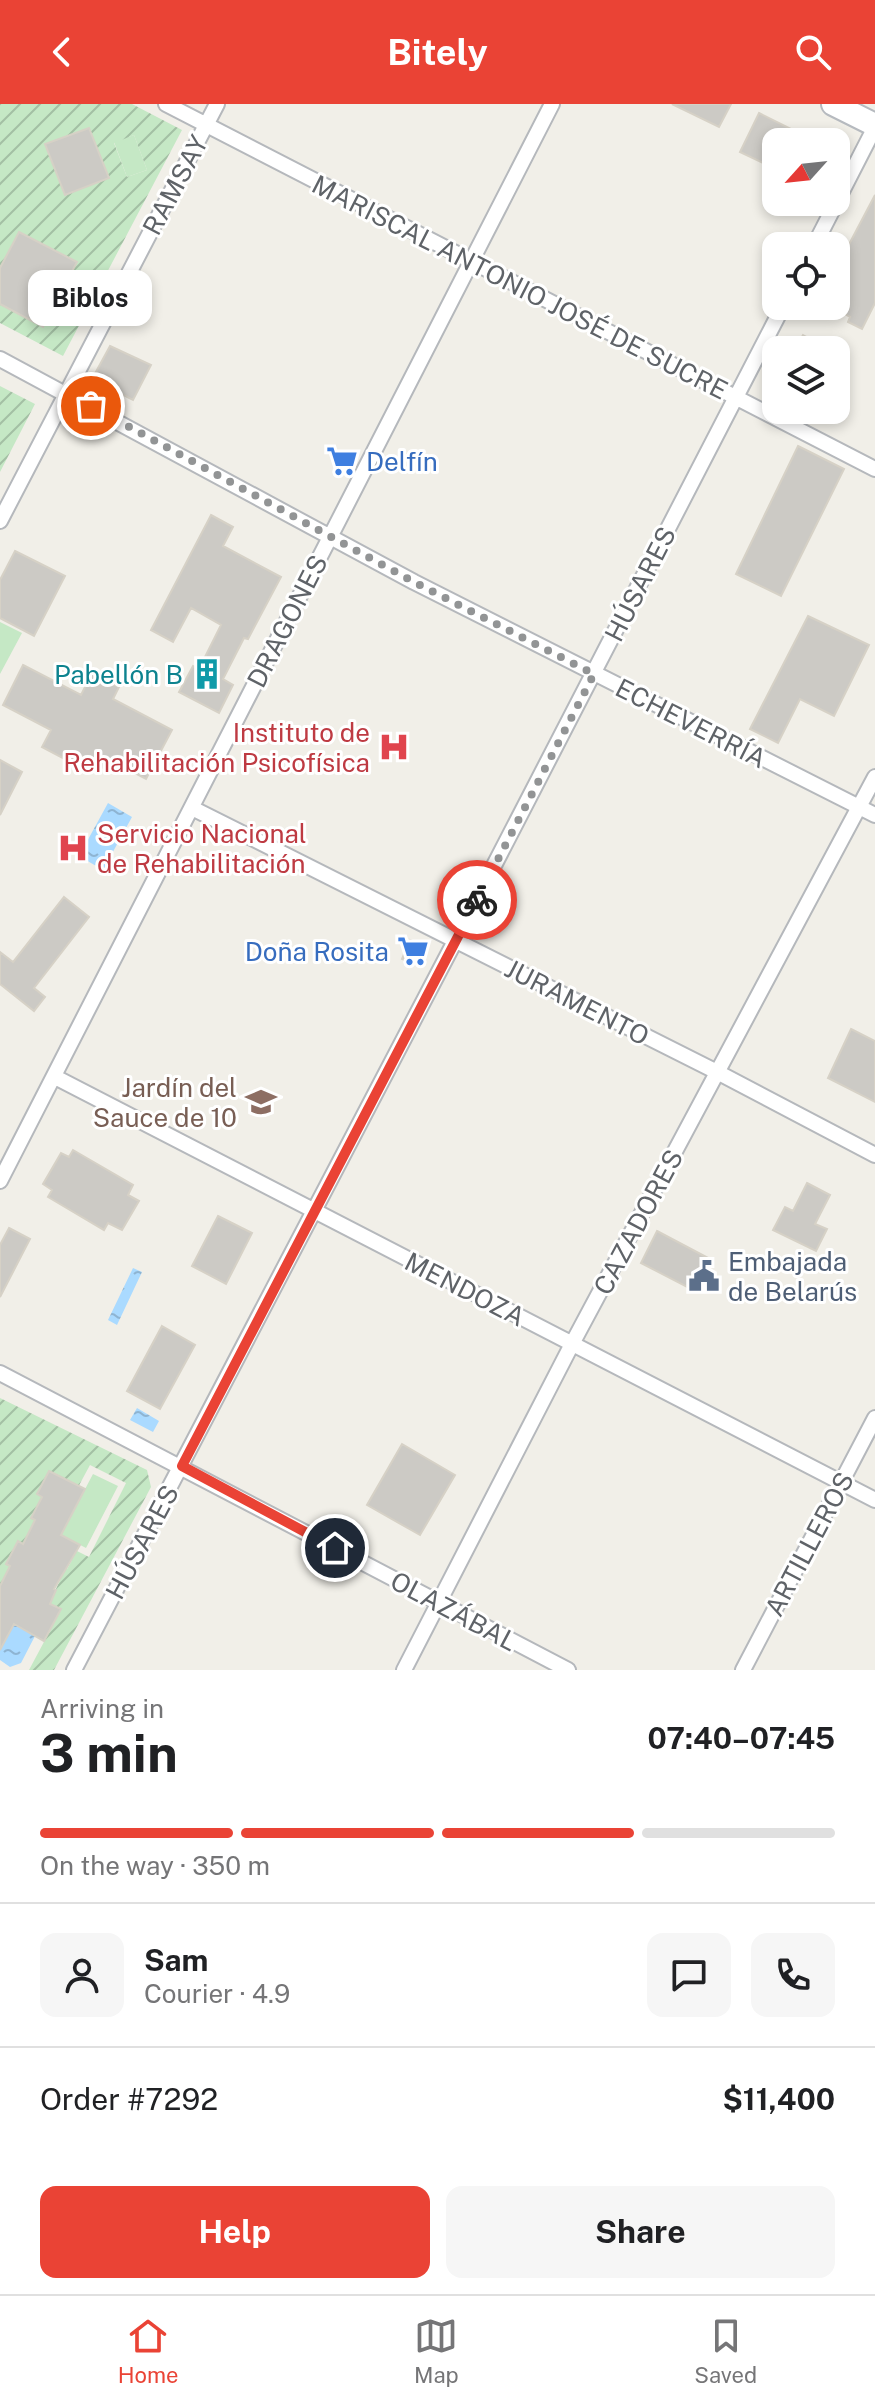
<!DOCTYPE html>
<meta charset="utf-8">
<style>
body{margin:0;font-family:"Public Sans",sans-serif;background:#f6f6f6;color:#202124;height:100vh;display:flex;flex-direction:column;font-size:30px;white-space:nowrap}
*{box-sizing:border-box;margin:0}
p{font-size:26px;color:#757577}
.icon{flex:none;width:44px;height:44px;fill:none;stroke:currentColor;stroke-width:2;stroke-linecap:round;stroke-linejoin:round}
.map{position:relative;height:1566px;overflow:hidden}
.side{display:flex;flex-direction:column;background:#fff;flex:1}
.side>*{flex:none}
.needle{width:52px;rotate:243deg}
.tools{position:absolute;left:762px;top:24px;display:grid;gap:16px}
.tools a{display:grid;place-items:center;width:88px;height:88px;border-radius:16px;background:#fff;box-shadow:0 4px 12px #0003;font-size:40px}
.pin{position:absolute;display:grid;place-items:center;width:68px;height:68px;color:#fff;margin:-34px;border:4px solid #fff;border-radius:50%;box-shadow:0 2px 8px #0007}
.courier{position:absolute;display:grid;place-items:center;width:80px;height:80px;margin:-40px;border:6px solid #ea4335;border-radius:50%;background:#fff;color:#222;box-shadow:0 2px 10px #0007}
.bubble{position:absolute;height:56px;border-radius:16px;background:#fff;box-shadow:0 4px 12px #0003;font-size:26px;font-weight:700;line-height:56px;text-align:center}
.head em{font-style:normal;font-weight:700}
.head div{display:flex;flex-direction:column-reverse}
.head{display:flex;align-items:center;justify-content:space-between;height:136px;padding:0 40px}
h1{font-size:52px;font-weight:700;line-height:60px}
.bar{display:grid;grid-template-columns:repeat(4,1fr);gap:12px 8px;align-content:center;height:96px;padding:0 40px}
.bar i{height:10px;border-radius:6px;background:#e0e0e0}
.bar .active{background:#ea4335}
.bar p{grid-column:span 4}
.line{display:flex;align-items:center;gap:20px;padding:0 40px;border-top:2px solid #e0e0e0}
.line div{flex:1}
.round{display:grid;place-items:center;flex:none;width:84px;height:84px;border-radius:16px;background:#f6f6f6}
.primary-button{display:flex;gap:16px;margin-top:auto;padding:16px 40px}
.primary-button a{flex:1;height:92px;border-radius:16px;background:#ea4335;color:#fff;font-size:32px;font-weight:700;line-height:92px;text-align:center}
.primary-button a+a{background:#f6f6f6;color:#202124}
header{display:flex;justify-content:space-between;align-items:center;height:104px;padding:0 40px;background:#ea4335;color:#fff;font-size:36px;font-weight:700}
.tab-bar{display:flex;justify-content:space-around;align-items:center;height:112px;border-top:2px solid #e0e0e0;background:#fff;font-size:22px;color:#757577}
.tab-bar a{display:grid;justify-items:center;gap:4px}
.tab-bar .active{color:#ea4335}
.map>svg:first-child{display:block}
.grass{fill:#c5e8c5}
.garden{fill:url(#garden-furrows);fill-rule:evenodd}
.water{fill:url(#water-ripples)}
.building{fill:#cccac5;stroke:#d6d1c6;stroke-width:2}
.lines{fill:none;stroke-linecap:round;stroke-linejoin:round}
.street-casing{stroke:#b5b8bc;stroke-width:18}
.secondary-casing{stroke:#b6babf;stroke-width:26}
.street{stroke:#fff;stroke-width:14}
.secondary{stroke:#fff;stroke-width:22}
.done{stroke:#929495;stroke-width:8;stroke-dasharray:0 14.4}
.route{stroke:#ea4335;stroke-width:10}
.labels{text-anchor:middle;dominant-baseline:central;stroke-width:6;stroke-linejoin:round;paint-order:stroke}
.street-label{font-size:26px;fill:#5f6368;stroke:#fff}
.shop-label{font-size:26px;fill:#366cbe;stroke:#fff;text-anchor:start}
.culture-label{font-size:26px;fill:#0d838f;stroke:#fff;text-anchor:end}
.health-label{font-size:26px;fill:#be3a42;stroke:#fff;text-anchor:end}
.education-label{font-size:26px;fill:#785e54;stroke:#fff;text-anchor:end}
.service-label{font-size:26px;fill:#4e5e75;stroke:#fff;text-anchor:start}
</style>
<header><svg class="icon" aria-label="back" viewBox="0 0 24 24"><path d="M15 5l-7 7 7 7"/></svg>Bitely<svg class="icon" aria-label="search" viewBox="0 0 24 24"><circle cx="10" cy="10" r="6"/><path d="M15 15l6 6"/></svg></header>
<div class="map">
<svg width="875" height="1566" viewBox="0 0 875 1566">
<defs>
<pattern id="garden-furrows" width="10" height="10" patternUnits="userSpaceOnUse" patternTransform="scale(2)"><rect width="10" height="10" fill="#c5e8c5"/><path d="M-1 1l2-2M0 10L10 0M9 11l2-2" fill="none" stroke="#a3c0a4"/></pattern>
<pattern id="water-ripples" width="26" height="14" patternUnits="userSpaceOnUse" patternTransform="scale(2)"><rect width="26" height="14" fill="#aadaff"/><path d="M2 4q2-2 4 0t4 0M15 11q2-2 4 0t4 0" fill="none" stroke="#8eb4d2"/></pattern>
</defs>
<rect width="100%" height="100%" fill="#f1efe8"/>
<path class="grass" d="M134,31l13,35 -20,7 -13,-35z
M0,518l22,11 -22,41z
M93,1370l25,12 -32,62 -25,-13z"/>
<path class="garden" d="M0,0h132l50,26 -119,226 -63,-33v-19l77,-42 -58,-30 -19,36zM89,24l20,50 -44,17 -20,-50zM134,31l13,35 -20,7 -13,-34z
M0,282l35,18 -35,68z
M0,1294l147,72 4,17 -97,183h-25l32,-60 -23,-12 13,2 14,-31h2l5,-9 -13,-7 4,-9 26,13 37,-74 -36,-18 -27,50 -21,-18 -7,23 -12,24 -6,-2 -11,21 4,3 -10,20z"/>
<path class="water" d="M108,699l24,14 -29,53 -24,-14z
M133,1164l9,4 -25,53 -9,-5z
M137,1304l22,13 -6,11 -23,-12z
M14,1520l21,12 -14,27 -11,4 -10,-7v-10z"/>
<path class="building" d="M672,0h59l-12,23z
M759,9l58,29h-41v27l-36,-17z
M89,24l20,50 -44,17 -20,-51z
M875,91v108l-13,26 -14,-7 2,-5 -14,-8v-40z
M19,128l58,30 -34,65 -43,-23v-36z
M803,231l27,15h-36z
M110,242l41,19 -18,35 -41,-21z
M798,342l46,23 -63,127 -45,-22z
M211,411l22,12 -10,19 58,31 -33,62 -4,-1 -21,41 10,6 -14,28 -40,-21 14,-26 6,3 22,-44 -30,-17 -18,34 -22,-12z
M15,447l50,25 -31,60 -34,-18v-38z
M808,512l61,29 -35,71 -34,-17 -22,44 -28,-14z
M23,561l58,30 11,-22 27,14 -6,12 59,31 -26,49 -32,-17 -5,9 -28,-15 -5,9 -34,-18 9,-17 -48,-25z
M0,656l22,12 -22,43z
M64,793l25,20 -55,71 11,9 -11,14 -34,-27v-32l13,10z
M410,836l9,4 4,14 -3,8 -18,-7z
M851,925l24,12v61l-47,-24z
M73,1046l60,35 -5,10 11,6 -17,29 -14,-7 -4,7 -56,-33 4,-7 -9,-6 18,-31 8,4z
M807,1079l23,12 -15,29 12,5 -11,22 -43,-21 12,-23 8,4z
M218,1112l34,17 -26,51 -34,-18z
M9,1124l21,11 -30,58v-52z
M657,1127l53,28 -17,31 -52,-27z
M162,1222l33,19 -35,64 -33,-18z
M402,1340l53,31 -35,60 -53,-30z
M49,1367l36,18 -24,46 19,10 -26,44 2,1 -6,14 11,5 -17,32 -30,-17 -14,26v-64l10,-20 -4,-2 12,-23 5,3 12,-24 -4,-2 11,-21 -5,-3z"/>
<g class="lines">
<defs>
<path id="street" d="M166,0l709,365
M814,142l61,-119
M0,255l414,223 461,233
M0,417l217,-417
M192,704l527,265 156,82
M55,973l820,423
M0,1077l552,-1077
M0,1269l568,297
M74,1566l381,-729 328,-635
M404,1566l168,-326 303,-567
M743,1566l132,-252"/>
<path id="secondary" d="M833,0l42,21"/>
</defs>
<use href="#street" class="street-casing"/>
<use href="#secondary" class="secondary-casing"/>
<use href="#street" class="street"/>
<use href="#secondary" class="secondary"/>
</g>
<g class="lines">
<path class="done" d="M91,302l323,176 180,92 -117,226"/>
<path class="route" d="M335,1444l-153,-82 295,-566"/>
</g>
<defs>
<symbol id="supermarket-bare" viewBox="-9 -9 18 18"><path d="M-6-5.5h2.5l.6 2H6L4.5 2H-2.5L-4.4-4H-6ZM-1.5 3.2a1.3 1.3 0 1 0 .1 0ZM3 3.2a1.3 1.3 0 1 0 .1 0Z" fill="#3f7fe0" stroke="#fff" stroke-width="2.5" paint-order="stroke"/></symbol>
<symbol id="building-bare" viewBox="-9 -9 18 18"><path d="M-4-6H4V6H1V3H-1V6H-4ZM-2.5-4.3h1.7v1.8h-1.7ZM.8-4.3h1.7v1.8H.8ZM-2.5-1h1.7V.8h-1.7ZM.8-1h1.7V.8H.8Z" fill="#0f9aa8" stroke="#fff" stroke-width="2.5" paint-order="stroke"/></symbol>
<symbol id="hospital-bare" viewBox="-9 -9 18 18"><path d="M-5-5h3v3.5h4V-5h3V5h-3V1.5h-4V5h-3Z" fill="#e0444e" stroke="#fff" stroke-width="2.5" paint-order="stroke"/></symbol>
<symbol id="school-bare" viewBox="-9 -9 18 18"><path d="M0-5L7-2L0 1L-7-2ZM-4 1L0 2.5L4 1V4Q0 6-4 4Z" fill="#8d6e63" stroke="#fff" stroke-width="2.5" paint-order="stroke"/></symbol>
<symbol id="civic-bare" viewBox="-9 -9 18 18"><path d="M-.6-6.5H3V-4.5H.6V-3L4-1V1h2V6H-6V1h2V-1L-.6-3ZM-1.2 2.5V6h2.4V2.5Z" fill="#5c6f8a" stroke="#fff" stroke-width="2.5" paint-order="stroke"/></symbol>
</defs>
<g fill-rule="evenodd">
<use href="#supermarket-bare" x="320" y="335" width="44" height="44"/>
<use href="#building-bare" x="185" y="548" width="44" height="44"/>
<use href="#hospital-bare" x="372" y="621" width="44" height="44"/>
<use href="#hospital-bare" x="51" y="722" width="44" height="44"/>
<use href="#supermarket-bare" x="391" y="825" width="44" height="44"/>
<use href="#school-bare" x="239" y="976" width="44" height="44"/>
<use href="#civic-bare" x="682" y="1150" width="44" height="44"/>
</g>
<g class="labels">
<g class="street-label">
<text transform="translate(175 81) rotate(-62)">RAMSAY</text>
<text transform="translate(520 183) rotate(27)">MARISCAL ANTONIO JOSÉ DE SUCRE</text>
<text transform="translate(640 480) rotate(-63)">HÚSARES</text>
<text transform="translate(287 517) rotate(-63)">DRAGONES</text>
<text transform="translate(691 619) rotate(27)">ECHEVERRÍA</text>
<text transform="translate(577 898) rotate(27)">JURAMENTO</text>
<text transform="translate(638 1118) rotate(-62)">CAZADORES</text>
<text transform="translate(465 1185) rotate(27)">MENDOZA</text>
<text transform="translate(142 1438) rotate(-62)">HÚSARES</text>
<text transform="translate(809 1440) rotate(-62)">ARTILLEROS</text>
<text transform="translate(454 1507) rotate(28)">OLAZÁBAL</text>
</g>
<g class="shop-label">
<text x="366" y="357">Delfín</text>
<text x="389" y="847" text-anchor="end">Doña Rosita</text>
</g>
<g class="culture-label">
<text x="183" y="570">Pabellón B</text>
</g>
<g class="health-label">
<text x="370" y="628">Instituto de<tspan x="370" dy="30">Rehabilitación Psicofísica</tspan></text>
<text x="97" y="729" text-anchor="start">Servicio Nacional<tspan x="97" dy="30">de Rehabilitación</tspan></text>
</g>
<g class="education-label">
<text x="237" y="983">Jardín del<tspan x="237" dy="30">Sauce de 10</tspan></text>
</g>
<g class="service-label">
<text x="728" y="1157">Embajada<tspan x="728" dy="30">de Belarús</tspan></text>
</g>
</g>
</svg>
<div class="tools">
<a><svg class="needle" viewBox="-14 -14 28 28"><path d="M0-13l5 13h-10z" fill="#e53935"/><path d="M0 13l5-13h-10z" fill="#757577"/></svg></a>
<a><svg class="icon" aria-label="locate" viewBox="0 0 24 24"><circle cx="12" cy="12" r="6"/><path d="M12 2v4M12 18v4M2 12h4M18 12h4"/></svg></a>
<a><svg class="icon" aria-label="layers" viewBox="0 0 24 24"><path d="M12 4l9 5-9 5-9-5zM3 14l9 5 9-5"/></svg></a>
</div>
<div class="pin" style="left:91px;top:302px;background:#ea580c"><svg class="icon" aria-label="bag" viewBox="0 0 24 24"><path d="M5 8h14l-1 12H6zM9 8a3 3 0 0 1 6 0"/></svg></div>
<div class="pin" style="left:335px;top:1444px;background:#1f2937"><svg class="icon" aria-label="home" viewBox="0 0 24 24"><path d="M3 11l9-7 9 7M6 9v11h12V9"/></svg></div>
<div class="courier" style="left:477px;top:796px"><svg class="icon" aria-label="bike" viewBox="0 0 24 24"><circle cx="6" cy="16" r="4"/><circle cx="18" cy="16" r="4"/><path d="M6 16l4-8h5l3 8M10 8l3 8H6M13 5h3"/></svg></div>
<div class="bubble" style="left:28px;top:166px;width:124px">Biblos</div>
</div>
<section class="side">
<div class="head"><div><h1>3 min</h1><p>Arriving in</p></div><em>07:40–07:45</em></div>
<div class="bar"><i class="active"></i><i class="active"></i><i class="active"></i><i></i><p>On the way · 350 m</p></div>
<div class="line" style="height:144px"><a class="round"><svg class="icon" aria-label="person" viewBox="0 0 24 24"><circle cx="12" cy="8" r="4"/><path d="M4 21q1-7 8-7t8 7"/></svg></a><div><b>Sam</b><p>Courier · 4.9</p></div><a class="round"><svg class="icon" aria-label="chat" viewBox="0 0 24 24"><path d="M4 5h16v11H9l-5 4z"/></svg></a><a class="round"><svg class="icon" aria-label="phone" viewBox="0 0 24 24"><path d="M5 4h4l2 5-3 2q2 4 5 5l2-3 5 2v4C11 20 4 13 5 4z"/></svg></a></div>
<div class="line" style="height:104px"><div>Order #7292</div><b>$11,400</b></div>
<div class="primary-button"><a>Help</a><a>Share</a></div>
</section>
<nav class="tab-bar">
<a class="active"><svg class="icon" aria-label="home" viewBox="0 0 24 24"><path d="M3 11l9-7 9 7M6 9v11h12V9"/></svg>Home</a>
<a><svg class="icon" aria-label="map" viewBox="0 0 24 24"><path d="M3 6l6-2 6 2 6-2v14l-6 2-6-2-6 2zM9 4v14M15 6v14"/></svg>Map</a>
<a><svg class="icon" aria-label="saved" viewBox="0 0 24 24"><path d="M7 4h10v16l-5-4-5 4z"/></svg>Saved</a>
</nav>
